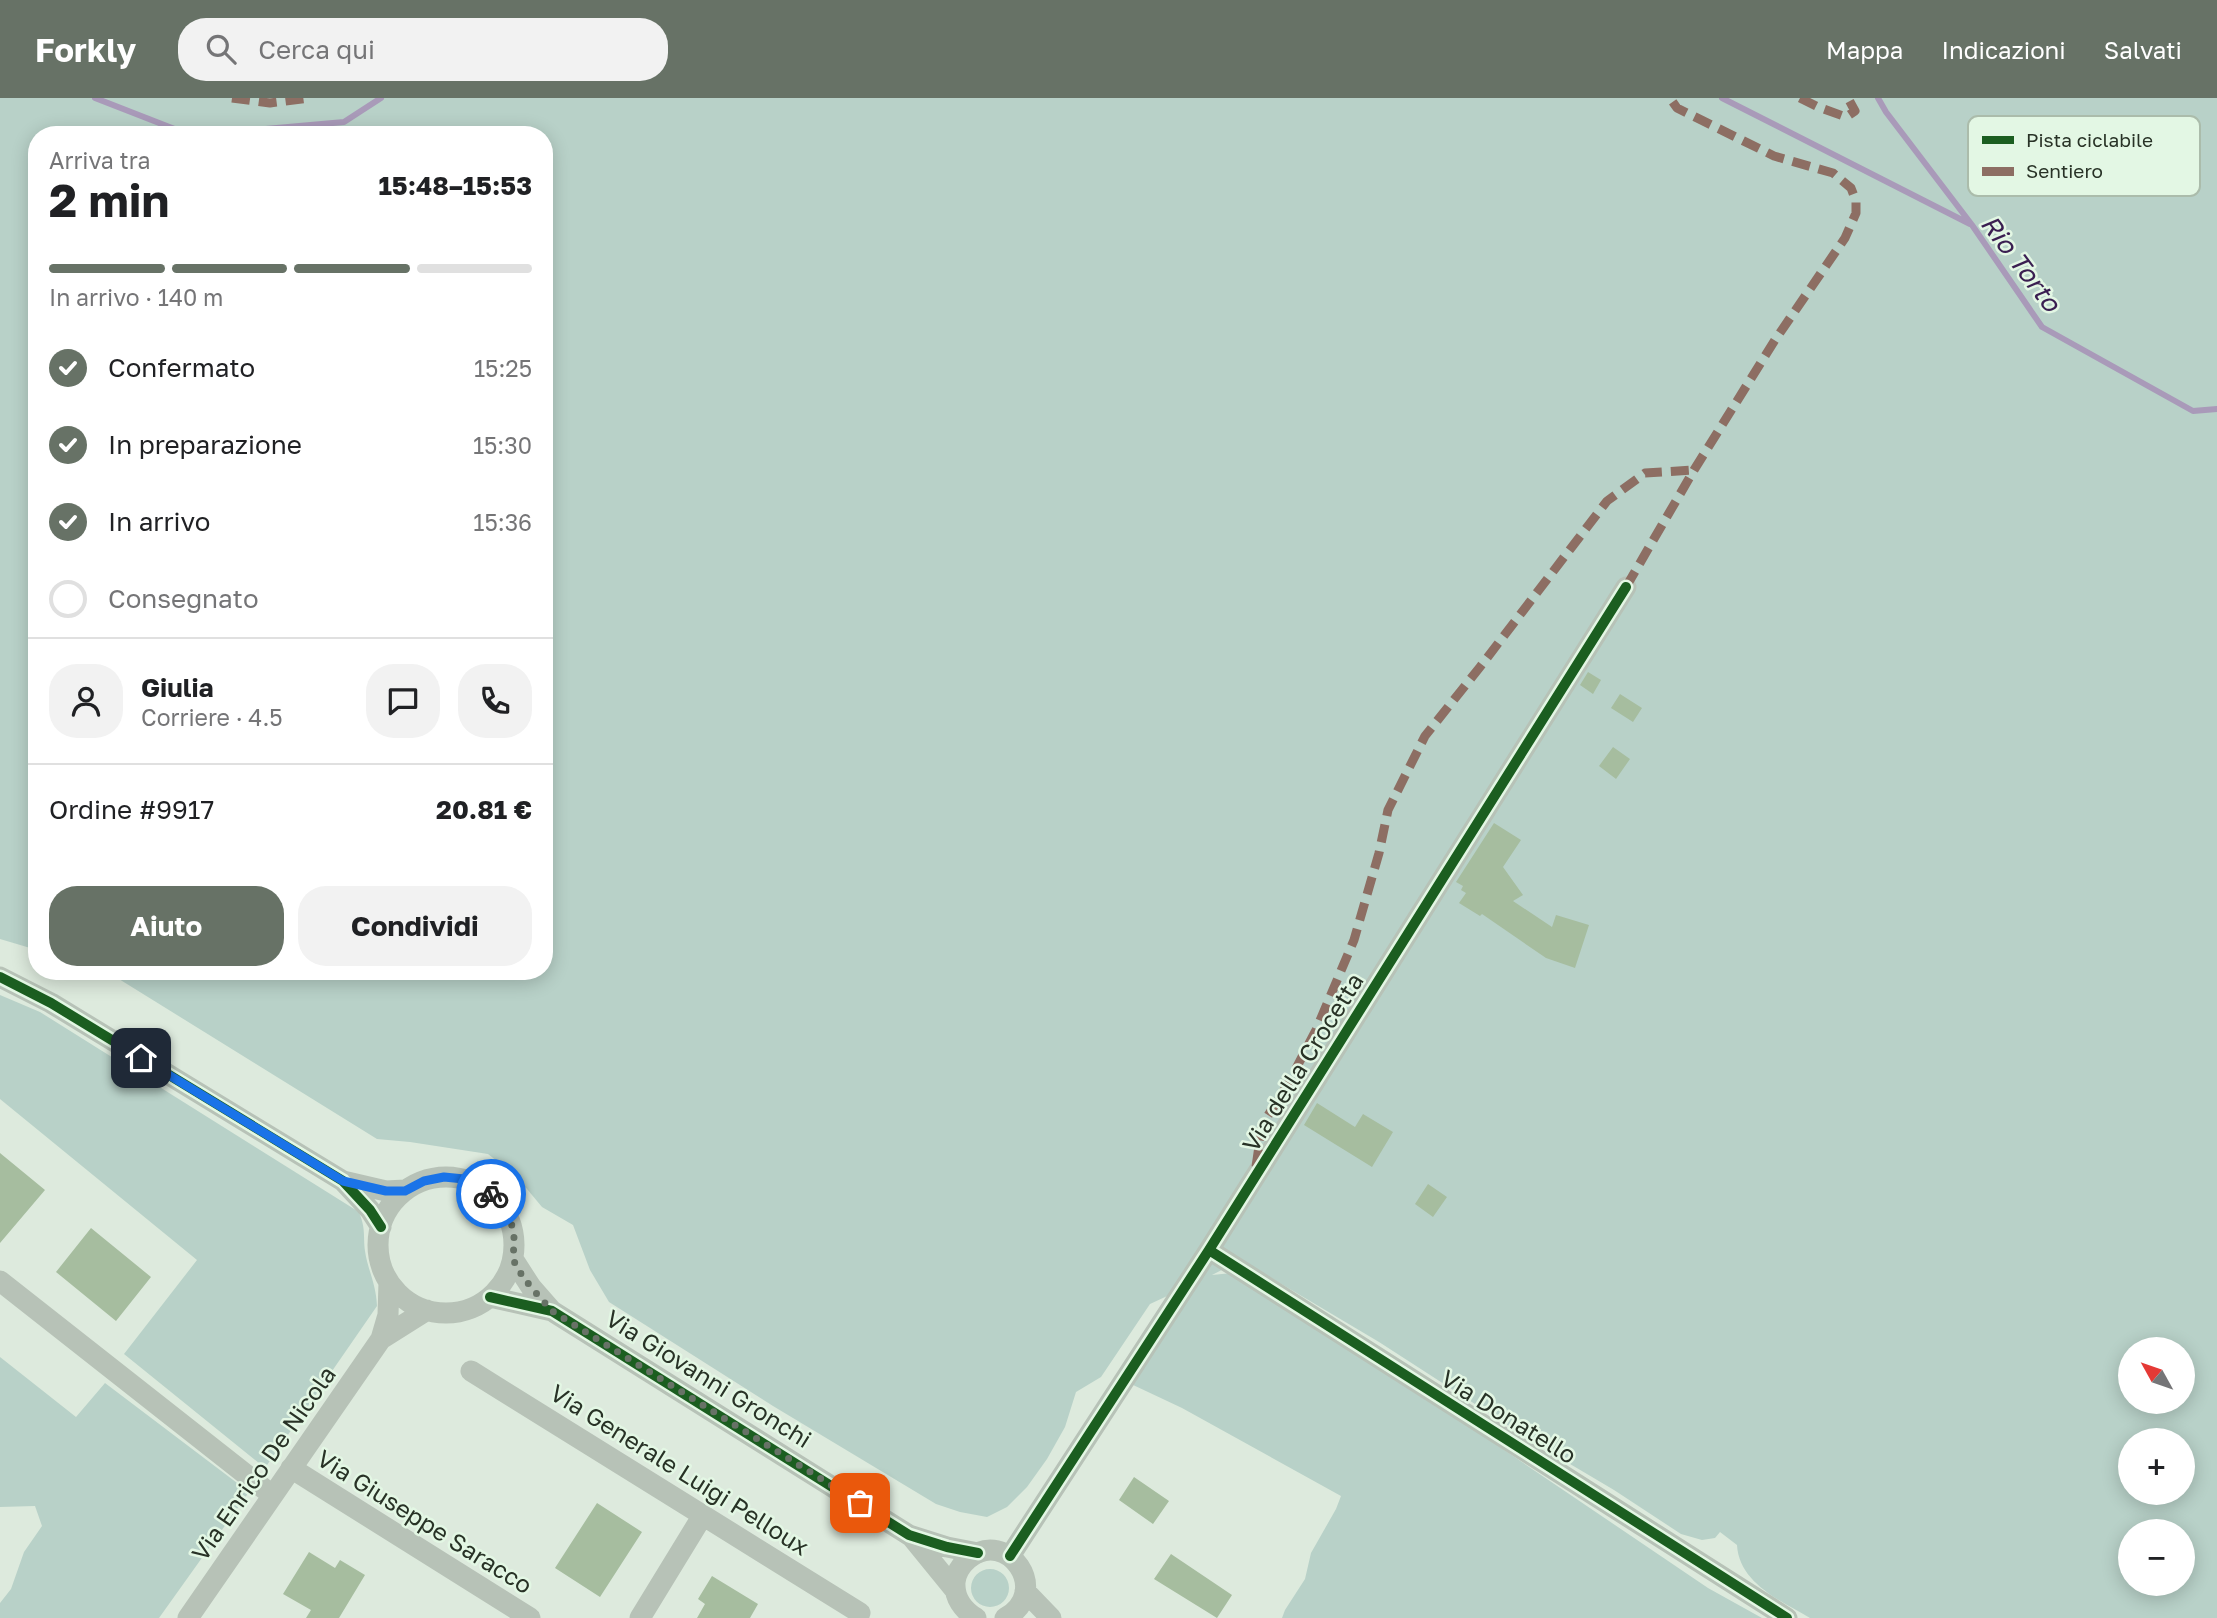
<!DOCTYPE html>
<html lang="it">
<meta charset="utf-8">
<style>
body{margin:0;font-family:"Golos Text",sans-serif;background:#f2f2f2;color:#202124;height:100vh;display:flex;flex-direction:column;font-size:26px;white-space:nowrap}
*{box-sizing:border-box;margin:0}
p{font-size:23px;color:#757577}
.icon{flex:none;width:38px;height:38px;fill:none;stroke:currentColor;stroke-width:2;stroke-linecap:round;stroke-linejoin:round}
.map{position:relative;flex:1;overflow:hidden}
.sheet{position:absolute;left:28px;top:28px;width:525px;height:854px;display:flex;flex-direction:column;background:#fff;border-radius:28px;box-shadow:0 4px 18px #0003}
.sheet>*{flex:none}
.needle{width:46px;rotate:310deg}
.tools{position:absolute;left:2118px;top:1239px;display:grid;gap:14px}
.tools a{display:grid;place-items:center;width:77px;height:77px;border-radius:50%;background:#fff;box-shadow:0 4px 18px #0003;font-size:35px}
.pin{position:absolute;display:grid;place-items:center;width:60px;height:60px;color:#fff;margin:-30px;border-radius:14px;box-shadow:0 4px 10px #0006}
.courier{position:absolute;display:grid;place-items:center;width:70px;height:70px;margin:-35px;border:5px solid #1a73e8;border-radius:50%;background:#fff;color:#222;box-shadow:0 2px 9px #0007}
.summary em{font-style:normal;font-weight:700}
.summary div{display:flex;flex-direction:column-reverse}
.summary{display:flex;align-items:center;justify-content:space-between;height:119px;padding:0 21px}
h1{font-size:46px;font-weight:700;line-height:52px}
.bar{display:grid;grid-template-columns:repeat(4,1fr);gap:10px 7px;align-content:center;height:84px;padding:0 21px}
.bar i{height:9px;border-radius:5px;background:#e0e0e0}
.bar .current{background:#677266}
.bar p{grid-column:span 4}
.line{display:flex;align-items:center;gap:18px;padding:0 21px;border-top:2px solid #e0e0e0}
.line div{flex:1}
.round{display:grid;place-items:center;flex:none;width:74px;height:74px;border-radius:28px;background:#f2f2f2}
ol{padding:0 21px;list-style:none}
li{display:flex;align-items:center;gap:21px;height:77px}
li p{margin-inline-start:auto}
li .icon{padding:7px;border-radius:50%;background:#677266;color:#fff;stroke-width:4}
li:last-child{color:#757577}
li i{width:38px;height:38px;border:4px solid #e0e0e0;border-radius:50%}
.cta{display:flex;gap:14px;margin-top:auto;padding:14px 21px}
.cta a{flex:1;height:80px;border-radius:28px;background:#677266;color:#fff;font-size:28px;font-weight:700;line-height:80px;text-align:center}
.cta a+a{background:#f2f2f2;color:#202124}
header{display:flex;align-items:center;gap:42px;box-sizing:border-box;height:98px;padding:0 35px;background:#677266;color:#fff}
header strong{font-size:33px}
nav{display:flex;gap:38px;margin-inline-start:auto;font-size:24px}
.search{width:490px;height:63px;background:#f2f2f2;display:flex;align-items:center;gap:18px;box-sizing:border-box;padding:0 24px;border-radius:28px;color:#757577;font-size:26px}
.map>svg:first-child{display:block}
.green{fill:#b8d1c8;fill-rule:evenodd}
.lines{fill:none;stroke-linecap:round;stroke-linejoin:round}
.stream{stroke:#a99ab9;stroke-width:6}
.building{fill:#a6bd9f}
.minor{stroke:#b7c2b7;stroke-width:21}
.quiet{stroke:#8d6e63;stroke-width:9;stroke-dasharray:18 9;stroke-linecap:butt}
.cycleway-casing{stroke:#e3f7e4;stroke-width:15}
.cycleway{stroke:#1b5e20;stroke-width:10}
.done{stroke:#677266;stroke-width:7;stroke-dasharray:0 12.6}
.route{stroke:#1a73e8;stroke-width:9}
.labels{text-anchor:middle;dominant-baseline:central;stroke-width:5;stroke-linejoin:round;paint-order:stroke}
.street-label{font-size:24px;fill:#283226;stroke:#e3f7e4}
.water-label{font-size:26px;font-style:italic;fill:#3a1e51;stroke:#e3f7e4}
.key{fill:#e3f7e4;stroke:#abbcab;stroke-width:2}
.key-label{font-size:19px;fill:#283226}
</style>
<header>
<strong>Forkly</strong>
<div class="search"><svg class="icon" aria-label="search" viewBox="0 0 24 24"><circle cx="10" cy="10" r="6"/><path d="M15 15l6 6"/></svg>Cerca qui</div>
<nav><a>Mappa</a><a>Indicazioni</a><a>Salvati</a></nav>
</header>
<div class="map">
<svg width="2217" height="1520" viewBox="0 0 2217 1520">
<rect width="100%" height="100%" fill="#ddeadd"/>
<path class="green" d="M0,0h2217v1520h-407c-29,-17 -71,-35 -73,-73l-17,-13 -5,6 -13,2 -21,-6 -67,-44 -71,-42 -164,-106 -138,-82 -29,15 20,-2 219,141 257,174 54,30h-480l3,-8 20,-31 6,-26 25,-44 5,-13 -159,-88 -51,-24 62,-100 -43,20 -49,73 -25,15 -11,35 -18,32 -20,28 -20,20 -20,10 -27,-5 -24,-8 -163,-98 -164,-104 -19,-32 -17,-45 -31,-18 -25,-30 -29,-23 -78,-12 -33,-3 -271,-168h438v-836h-507v815l-37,-11zM2130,1251h52v53h-52zM2130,1342h52v53h-52zM2130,1433h52v53h-52z
M0,897l40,17 319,200c7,18 4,22 6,39 3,20 11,32 12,55l-112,162 -141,-114 73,-94 -197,-161z
M0,1259l76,60 29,-34 144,109 -90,126h-159v-15l11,-14 13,-37 18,-26 -7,-20 -35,1z
M971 1490a19 19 0 1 1 38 0a19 19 0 1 1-38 0Z"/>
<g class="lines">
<path class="stream" d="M95,0l95,37
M1722,0l248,126
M1878,0l8,14 86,113 70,102 151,84 24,-2
M197,37l147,-13 37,-24"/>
</g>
<path class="building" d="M1588,574l13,8 -8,14 -13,-9z
M1620,596l22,14 -9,14 -22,-14z
M1613,649l17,12 -14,20 -17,-13z
M1494,725l27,17 -18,27 20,28 -10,6 39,26 4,-12 33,10 -14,43 -29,-10 -64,-44 -2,2 -21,-13 7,-10 -5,-3 2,-4 -7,-4z
M1317,1005l38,24 8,-13 30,18 -21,35 -68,-42z
M0,1055l45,37 -45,53z
M1428,1086l19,13 -14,20 -18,-13z
M91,1130l60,49 -35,44 -60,-49z
M1134,1379l35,24 -16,23 -34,-24z
M597,1405l45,29 -42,65 -45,-29z
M309,1454l26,16 5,-8 25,15 -26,43h-33l5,-8 -28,-16z
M1171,1456l61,41 -15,23 -63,-39z
M712,1478l46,28 -8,14h-53l8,-14 -7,-5z"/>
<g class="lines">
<path class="minor" d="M0,879l51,26 292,178 27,29 11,17
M378 1147a68 68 0 1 1 136 0a68 68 0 1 1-136 0Z
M343,1083l43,10 19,-1
M1209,1152l578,368
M513,1161l18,28 21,24
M0,1183l272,214
M490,1199l62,14 357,224 38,12 31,6
M381,1241l46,-29
M471,1273l389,242
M291,1370l239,150
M911,1438l44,54
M1010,1458l199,-306 417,-663
M1025,1493l26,27
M188,1520l193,-279 7,-24 1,-33
M640,1520l63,-103
M976,1520c-13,-8 -22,-20 -21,-36 1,-9 6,-17 13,-23 39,-33 85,33 37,59"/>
<path class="quiet" d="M232,0l38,5 39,-5
M1800,0l18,9 28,10 9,-6 -7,-13
M1626,489l68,-117 81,-130 70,-102 11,-25v-12l-5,-13 -18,-15 -59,-17 -97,-48 -7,-10
M1256,1069l6,-42 26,-41 28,-54 38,-90 25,-87 9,-43 37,-74 55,-69 127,-166 38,-28 49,-3"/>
<defs>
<path id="cycleway" d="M0,879l51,26 292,178 27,29 11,17
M1209,1152l578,368
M490,1199l62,14 357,224 38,12 31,6
M1010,1458l199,-306 417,-663"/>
</defs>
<use href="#cycleway" class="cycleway-casing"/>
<use href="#cycleway" class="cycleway"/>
</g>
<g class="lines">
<path class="done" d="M491,1096c13,11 22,27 23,44 1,7 -2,16 0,23 8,18 25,35 38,50l308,192"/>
<path class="route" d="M141,960l202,123 43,10h19l19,-10 20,-4 20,2 19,8 8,7"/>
</g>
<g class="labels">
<g class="street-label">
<text transform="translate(1302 964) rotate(-58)">Via della Crocetta</text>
<text transform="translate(709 1280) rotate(32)">Via Giovanni Gronchi</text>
<text transform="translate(1509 1318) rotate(32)">Via Donatello</text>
<text transform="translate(263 1365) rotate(-55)">Via Enrico De Nicola</text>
<text transform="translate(680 1371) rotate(32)">Via Generale Luigi Pelloux</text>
<text transform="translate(425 1423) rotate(32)">Via Giuseppe Saracco</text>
</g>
<g class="water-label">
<text transform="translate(2021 165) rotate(53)">Rio Torto</text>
</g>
</g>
<rect x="1968" y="18" width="232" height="80" rx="10" class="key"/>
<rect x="1982" y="38" width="32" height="8" fill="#1b5e20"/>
<rect x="1982" y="69" width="32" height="9" fill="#8d6e63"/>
<g class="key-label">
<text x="2026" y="49">Pista ciclabile</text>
<text x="2026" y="80">Sentiero</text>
</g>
</svg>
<div class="tools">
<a><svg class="needle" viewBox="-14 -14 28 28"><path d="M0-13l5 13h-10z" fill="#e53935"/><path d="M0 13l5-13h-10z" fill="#757577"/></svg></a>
<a>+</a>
<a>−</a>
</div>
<div class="pin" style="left:860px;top:1405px;background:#ea580c"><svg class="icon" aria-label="bag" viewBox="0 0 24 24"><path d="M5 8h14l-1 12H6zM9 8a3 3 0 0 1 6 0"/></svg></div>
<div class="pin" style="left:141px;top:960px;background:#1f2937"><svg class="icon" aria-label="home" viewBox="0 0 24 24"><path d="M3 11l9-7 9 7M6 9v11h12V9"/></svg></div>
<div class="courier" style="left:491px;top:1096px"><svg class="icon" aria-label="bike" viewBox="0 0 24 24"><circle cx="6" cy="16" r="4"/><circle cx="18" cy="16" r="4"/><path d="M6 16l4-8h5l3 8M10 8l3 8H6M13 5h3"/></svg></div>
<section class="sheet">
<div class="summary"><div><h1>2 min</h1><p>Arriva tra</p></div><em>15:48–15:53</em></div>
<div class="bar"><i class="current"></i><i class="current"></i><i class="current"></i><i></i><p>In arrivo · 140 m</p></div>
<ol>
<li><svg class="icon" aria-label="check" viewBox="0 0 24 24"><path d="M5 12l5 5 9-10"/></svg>Confermato<p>15:25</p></li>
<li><svg class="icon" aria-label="check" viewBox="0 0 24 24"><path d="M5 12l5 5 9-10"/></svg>In preparazione<p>15:30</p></li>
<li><svg class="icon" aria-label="check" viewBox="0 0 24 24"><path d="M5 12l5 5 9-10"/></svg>In arrivo<p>15:36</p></li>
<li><i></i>Consegnato</li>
</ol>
<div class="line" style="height:126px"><a class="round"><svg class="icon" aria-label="person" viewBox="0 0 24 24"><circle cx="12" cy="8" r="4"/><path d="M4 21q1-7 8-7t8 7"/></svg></a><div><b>Giulia</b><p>Corriere · 4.5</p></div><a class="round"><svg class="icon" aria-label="chat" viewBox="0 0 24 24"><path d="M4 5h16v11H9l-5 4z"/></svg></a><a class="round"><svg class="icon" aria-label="phone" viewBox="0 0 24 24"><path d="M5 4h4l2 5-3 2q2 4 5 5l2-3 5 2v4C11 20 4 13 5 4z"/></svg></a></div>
<div class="line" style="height:91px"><div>Ordine #9917</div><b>20.81 €</b></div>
<div class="cta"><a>Aiuto</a><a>Condividi</a></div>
</section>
</div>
